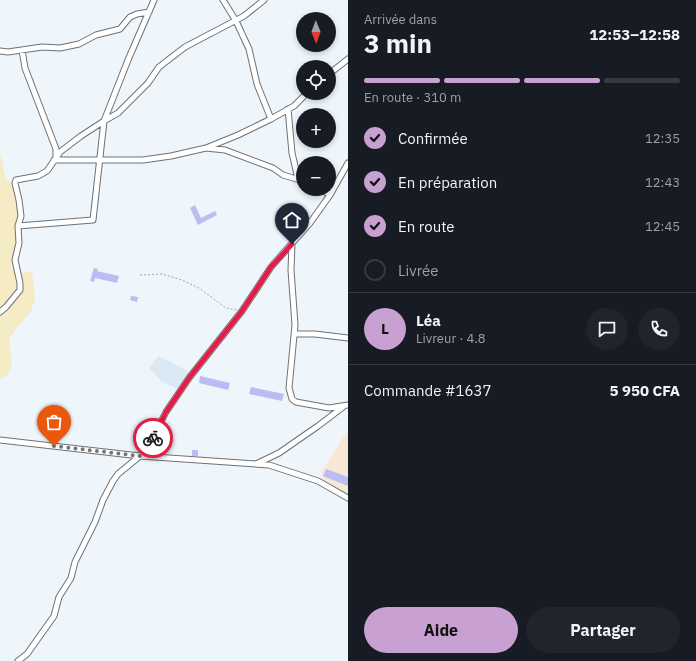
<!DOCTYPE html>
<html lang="fr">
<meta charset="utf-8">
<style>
body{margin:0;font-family:"IBM Plex Sans",sans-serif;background:#20242c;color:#f1f3f6;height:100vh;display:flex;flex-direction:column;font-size:15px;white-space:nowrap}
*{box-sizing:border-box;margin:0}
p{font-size:13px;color:#9ea1a6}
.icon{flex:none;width:22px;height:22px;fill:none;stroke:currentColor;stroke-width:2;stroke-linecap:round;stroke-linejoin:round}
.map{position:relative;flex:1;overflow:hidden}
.side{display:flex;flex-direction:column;background:#171b24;width:348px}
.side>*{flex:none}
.needle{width:26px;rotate:179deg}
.tools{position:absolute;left:296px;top:12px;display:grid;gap:8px}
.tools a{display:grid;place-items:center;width:40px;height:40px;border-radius:50%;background:#171b24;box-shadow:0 2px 6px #0003;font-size:20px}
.pin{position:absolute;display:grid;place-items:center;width:34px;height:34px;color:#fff;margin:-41px -17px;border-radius:50% 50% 50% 0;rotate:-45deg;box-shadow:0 0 4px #0007}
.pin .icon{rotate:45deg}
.courier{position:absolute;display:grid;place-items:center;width:40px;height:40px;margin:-20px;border:3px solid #e11d48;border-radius:50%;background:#fff;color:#222;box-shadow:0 1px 5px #0007}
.overview em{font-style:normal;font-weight:800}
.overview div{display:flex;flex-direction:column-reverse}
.overview{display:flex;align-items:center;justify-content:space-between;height:68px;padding:0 16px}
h1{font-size:26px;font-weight:800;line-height:30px}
.bar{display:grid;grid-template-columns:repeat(4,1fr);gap:6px 4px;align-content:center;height:48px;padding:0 16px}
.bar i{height:5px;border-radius:3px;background:#363941}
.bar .on{background:#c8a0d1}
.bar p{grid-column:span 4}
.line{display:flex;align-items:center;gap:10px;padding:0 16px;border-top:1px solid #363941}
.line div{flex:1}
.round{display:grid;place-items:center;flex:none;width:42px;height:42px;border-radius:21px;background:#20242c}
ol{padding:0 16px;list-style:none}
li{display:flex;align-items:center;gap:12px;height:44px}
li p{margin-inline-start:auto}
li .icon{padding:4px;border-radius:50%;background:#c8a0d1;color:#111;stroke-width:4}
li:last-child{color:#9ea1a6}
li i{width:22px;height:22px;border:2px solid #363941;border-radius:50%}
.cta{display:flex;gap:8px;margin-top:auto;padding:8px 16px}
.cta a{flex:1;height:46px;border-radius:24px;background:#c8a0d1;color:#111;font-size:16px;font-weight:800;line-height:46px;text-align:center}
.cta a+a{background:#20242c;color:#f1f3f6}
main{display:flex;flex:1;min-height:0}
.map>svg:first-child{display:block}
.built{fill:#dbe9f4}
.education{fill:#f9e7d6}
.sand{fill:#f5ebc5}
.building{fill:#babcf4}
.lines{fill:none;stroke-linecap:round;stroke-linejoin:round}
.minor-casing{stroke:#6c7277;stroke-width:7}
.path{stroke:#a2a7ac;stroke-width:1;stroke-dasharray:2 2;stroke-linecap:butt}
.minor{stroke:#fff;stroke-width:5}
.done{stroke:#717679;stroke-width:4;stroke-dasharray:0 7.2}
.route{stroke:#e11d48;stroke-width:5}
</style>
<main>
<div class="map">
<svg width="348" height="661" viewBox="0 0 348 661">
<rect width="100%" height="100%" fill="#eef5fb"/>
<path class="built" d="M159,356l34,18 -12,17 -20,-10 -12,-13z"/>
<path class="education" d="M348,430v64l-25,-15 -2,-7z"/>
<path class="sand" d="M0,153l6,27 9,3 6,33 -6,44 4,13 13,-1 3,27 -4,12 -16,19 -6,9 3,25 -4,11 -8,4z"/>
<path class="building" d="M195,205l6,13 14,-7 2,4 -19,10 -8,-17z
M94,268l4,1 -1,2 22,5 -2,7 -22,-5 -1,4 -4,-1z
M131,296l7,1 -1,5 -7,-2z
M200,376l30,7 -2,7 -29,-7z
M251,387l33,7 -2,7 -33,-7z
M192,450h6v6h-6z
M326,469l22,8v9l-25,-10z"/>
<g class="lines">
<defs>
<path id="minor" d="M223,0l13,21 13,28 8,35 14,35
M22,50l3,18 31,81v8
M0,51l8,1 34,-5 18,1 19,-4 17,-9 24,-6 10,-12 7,-3 12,-2
M329,74l19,-15
M288,109l4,44 6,26
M206,148l32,-13 33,-16 23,-13 13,-13
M54,160h89l28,-4 35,-8 19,2 48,18 10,7 20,6
M321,189l9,6
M18,226l75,-6 11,-99 14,-8 30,-30 11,-16 26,-20 59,-31 20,-16
M292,244l-1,26 4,55 -6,63 3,11 4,3 33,6 19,-3
M0,312l6,-5 14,-17v-7l-5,-23 4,-17 -1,-17 3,-10 -2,-16 -4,-17 1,-3 22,-4 9,-5 13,-19 21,-16 23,-15 24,-61 26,-60
M295,334h20l33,4
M0,440l140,16 129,9 49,16 30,17
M256,464l23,-11 39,-27 25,-19
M18,661l9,-7 27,-38 5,-19 12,-19 4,-16 20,-40 8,-22 10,-19 5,-7 22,-18 8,-9 18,-35 23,-34 53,-67 29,-44 39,-44 20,-28 18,-32"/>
</defs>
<use href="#minor" class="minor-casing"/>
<path class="path" d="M140,275l22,-1 20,6 17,8 27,20 11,2"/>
<use href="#minor" class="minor"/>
</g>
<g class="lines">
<path class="done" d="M54,446l86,10 8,-9 5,-9"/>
<path class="route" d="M153,438l13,-26 23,-34 53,-67 29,-44 21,-23"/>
</g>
</svg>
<div class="tools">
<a><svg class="needle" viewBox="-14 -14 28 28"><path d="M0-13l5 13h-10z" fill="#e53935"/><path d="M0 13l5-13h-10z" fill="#9ea1a6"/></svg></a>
<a><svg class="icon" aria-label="locate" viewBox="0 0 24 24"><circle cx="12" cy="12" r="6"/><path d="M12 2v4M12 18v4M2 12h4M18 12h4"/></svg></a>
<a>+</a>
<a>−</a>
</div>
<div class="pin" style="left:54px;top:446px;background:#ea580c"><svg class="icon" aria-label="bag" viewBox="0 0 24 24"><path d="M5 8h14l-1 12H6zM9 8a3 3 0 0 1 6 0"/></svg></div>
<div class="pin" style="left:292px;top:244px;background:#1f2937"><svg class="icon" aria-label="home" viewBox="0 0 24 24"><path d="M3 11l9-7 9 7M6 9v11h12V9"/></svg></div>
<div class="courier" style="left:153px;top:438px"><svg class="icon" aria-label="bike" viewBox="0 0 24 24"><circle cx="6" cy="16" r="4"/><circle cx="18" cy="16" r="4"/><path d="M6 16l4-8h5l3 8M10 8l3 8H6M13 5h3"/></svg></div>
</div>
<section class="side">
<div class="overview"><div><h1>3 min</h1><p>Arrivée dans</p></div><em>12:53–12:58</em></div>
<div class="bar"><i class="on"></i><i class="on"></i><i class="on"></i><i></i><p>En route · 310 m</p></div>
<ol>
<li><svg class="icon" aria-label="check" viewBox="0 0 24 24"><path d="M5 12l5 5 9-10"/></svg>Confirmée<p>12:35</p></li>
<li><svg class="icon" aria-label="check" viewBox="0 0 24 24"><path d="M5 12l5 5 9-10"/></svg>En préparation<p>12:43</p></li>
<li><svg class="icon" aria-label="check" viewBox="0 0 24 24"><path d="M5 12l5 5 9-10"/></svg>En route<p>12:45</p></li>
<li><i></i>Livrée</li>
</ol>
<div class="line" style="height:72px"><b class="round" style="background:#c8a0d1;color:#111">L</b><div><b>Léa</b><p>Livreur · 4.8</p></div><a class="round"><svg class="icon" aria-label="chat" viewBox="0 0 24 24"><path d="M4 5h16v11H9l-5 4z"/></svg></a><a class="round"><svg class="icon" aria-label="phone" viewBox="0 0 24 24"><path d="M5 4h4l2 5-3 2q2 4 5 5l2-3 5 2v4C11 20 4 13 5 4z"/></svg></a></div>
<div class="line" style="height:52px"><div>Commande #1637</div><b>5 950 CFA</b></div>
<div class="cta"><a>Aide</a><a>Partager</a></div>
</section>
</main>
